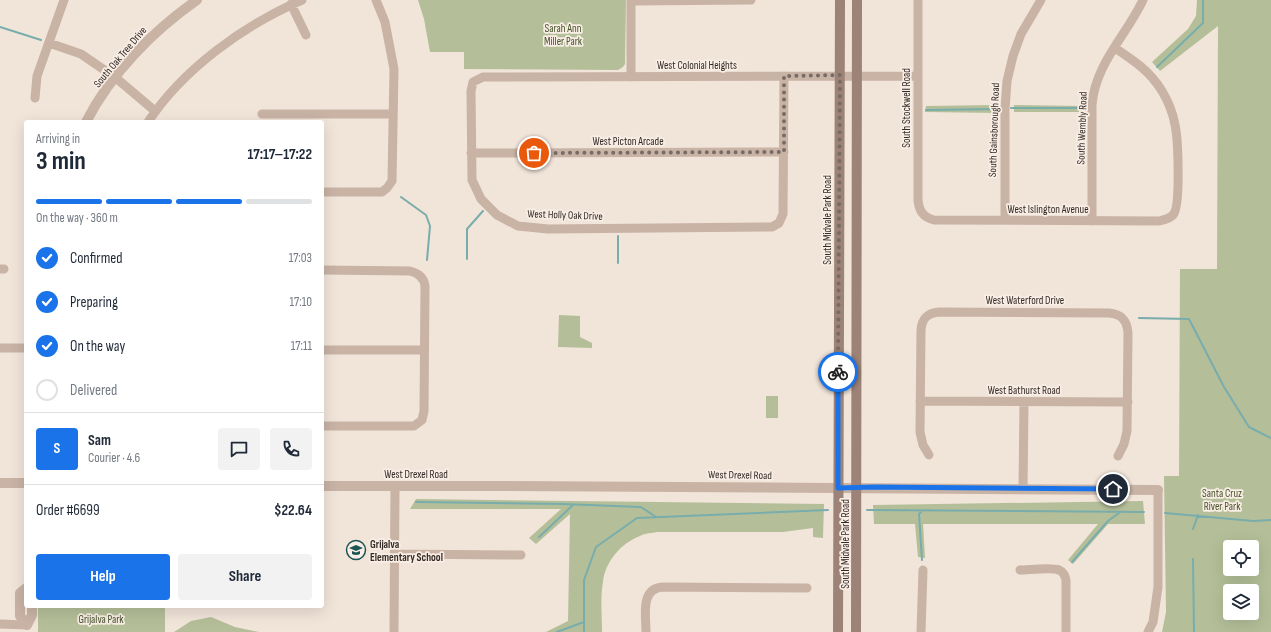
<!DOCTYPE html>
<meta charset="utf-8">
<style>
body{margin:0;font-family:"Sofia Sans Condensed",sans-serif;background:#f2f2f3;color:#1f2937;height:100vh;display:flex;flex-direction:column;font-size:15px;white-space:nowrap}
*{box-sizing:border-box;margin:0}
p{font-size:13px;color:#747a83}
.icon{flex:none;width:22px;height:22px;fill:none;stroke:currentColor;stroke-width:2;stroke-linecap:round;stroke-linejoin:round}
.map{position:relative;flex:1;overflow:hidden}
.side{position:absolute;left:24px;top:120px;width:300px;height:488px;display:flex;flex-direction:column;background:#fff;border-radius:4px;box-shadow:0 4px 16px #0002}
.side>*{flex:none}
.fabs{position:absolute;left:1223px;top:540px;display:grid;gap:8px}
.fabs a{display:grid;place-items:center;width:36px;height:36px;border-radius:4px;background:#fff;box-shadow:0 4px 16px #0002;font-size:20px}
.pin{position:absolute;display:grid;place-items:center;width:34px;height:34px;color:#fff;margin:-17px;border:2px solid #fff;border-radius:50%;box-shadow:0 1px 4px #0007}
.courier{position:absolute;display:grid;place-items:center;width:40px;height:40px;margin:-20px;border:3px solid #1a73e8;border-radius:50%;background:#fff;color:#222;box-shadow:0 1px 5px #0007}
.headline em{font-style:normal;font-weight:700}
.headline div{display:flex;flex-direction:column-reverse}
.headline{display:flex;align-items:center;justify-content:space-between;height:68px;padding:0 12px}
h1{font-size:26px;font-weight:700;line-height:30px}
.bar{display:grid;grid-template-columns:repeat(4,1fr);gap:6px 4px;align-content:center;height:48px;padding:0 12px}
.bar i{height:5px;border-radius:3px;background:#e0e1e3}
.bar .active{background:#1a73e8}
.bar p{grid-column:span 4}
.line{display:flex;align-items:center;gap:10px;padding:0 12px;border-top:1px solid #e0e1e3}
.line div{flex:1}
.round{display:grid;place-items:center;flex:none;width:42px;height:42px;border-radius:4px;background:#f2f2f3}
ol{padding:0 12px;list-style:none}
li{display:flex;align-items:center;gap:12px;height:44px}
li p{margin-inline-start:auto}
li .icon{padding:4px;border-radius:50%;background:#1a73e8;color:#fff;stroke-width:4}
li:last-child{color:#747a83}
li i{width:22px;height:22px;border:2px solid #e0e1e3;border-radius:50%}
.cta{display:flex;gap:8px;margin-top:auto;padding:8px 12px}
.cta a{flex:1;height:46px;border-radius:4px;background:#1a73e8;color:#fff;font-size:16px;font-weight:700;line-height:46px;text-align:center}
.cta a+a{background:#f2f2f3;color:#1f2937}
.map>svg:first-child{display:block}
.green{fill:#b4bf99;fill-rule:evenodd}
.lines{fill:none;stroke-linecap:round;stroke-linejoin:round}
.stream{stroke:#78adac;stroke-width:2}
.minor{stroke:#c8b3a5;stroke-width:9}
.tertiary{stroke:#c8b3a5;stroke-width:10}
.secondary{stroke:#9c8277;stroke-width:10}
.done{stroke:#766b65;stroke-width:4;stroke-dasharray:0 7.2}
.route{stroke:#1a73e8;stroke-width:5}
.labels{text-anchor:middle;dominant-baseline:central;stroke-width:3.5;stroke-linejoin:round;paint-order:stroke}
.park-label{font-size:11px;fill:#46522b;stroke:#f9eee5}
.street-label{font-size:11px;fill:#342a26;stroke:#f9eee5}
.poi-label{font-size:11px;font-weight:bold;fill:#342a26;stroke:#f9eee5;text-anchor:start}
</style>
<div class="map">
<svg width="1271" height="632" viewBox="0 0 1271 632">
<rect width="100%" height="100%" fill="#f1e4d9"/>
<path class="green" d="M418,0h208l-1,64 -2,3 -5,3 -154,-1v-17h-34l-6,-33z
M1197,0h74v632h-109l4,-20 -2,-136h15l1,-207h37l1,-243 -58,45 -8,-9 36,-33 8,-13zM1230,547h22v22h-22zM1230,591h22v22h-22z
M996,105v8l-71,-1 1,-6z
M1014,105l68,1v6h-68z
M559,315l21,1v21l12,6v5l-34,-1z
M766,396h12v22h-12z
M416,499l408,5 -1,34 -10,-1v-9l-30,4h-125c-6,1 -13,1 -18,4 -19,7 -35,26 -37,46 -3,16 -1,34 -1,50h-56l22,-11 2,-107 -34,30 -7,-6 32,-29h-151z
M1143,501l2,23h-37l-35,40 -5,-4 30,-36h-175l2,34 -7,-1 -3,-33h-41l-1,-19z
M38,606h127v26h-127z
M211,617l24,10 24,5h-85l17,-11z"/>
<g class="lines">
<path class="stream" d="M0,27l41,13
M1157,67l46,-44v-23
M1011,108h72
M926,110l73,-1
M401,197l25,18 4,11 -3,34
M467,259v-30l16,-18
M618,263v-27
M1139,318l50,1 35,68 25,40 22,11
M416,502l146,2 79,3 15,10
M867,510l277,2
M922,511l-3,3 3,46
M1165,513l88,8 18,-1
M1193,529l5,-14
M539,537l34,-32
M1193,559l1,73
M1072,562l36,-41 11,-8
M557,632l27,-10
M584,632v-52l12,-33 41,-29 191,-8"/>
<path class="minor" d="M631,0v77
M918,0v200c1,11 5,17 16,20l225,1c4,-1 10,-2 14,-6 8,-8 5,-77 2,-90 -2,-12 -7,-24 -13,-34 -12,-20 -29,-31 -47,-43
M631,1l120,-1
M291,4l15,31
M49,43l32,11 35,24 39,33
M784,76l-1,138 -4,9 -7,4 -224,2 -30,-3 -21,-11 -16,-16 -9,-19 -1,-89 2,-9 10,-5 435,-1
M35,98l2,-22 27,-76
M262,114h130
M148,122c35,-53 96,-97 154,-122
M471,153l313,-1
M322,192h60l5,-4 5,-7 2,-112 -9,-47 -9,-22
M1005,220v-111l2,-28 6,-25 8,-22 20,-34
M1092,221v-116c3,-41 34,-69 51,-105
M0,269h4
M322,270l88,1c8,2 14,7 15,15l-1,125 -2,9 -8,6h-92
M0,348h26
M322,350h102
M920,401l208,1
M929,455l-6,-10 -3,-13 1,-102c1,-12 7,-17 18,-18l170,1c12,1 18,7 19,20l-1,98 -3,13 -6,12
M1023,489l1,-87
M395,554l126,1
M1020,570c8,0 32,-3 39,0 5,2 6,6 7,10v52
M0,624l27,1
M394,632l1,-145
M646,632c0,-16 -6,-44 17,-45l144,1
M921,632l2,-62
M1148,632l5,-10 5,-35v-97"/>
<path class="tertiary" d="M86,122c25,-49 67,-91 111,-122
M0,483h26
M322,486h183l653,4
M26,588l-6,5v23l7,9 5,-10v-9"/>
<path class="secondary" d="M838,632l2,-632
M856,632l1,-632"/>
</g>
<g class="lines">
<path class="done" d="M534,153l250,-1v-76l56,-1 -2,297"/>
<path class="route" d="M838,372v116l36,-1 239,2"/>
</g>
<defs>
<symbol id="school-ring" viewBox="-11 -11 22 22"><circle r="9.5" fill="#f9eee5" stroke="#1d5454" stroke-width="1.5"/><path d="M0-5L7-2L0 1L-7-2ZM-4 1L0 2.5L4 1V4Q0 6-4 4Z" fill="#1d5454"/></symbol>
</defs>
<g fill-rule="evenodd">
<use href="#school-ring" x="345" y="539" width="22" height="22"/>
</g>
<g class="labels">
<g class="park-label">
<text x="563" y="28">Sarah Ann<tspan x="563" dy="13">Miller Park</tspan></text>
<text x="1222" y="493">Santa Cruz<tspan x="1222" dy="13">River Park</tspan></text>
<text x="101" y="619">Grijalva Park</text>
</g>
<g class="street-label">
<text transform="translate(120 57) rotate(-50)">South Oak Tree Drive</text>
<text x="697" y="65">West Colonial Heights</text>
<text transform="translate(906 108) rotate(-90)">South Stockwell Road</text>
<text transform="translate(1082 128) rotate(-88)">South Wembly Road</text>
<text transform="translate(994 130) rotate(-88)">South Gainsborough Road</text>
<text x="628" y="141">West Picton Arcade</text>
<text x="1048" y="209">West Islington Avenue</text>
<text transform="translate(565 215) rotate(2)">West Holly Oak Drive</text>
<text transform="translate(827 220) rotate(-90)">South Midvale Park Road</text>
<text x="1025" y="300">West Waterford Drive</text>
<text x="1024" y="390">West Bathurst Road</text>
<text x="416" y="474">West Drexel Road</text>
<text transform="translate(740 475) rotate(1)">West Drexel Road</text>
<text transform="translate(845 544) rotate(-90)">South Midvale Park Road</text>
</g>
<g class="poi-label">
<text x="370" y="544">Grijalva<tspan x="370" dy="13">Elementary School</tspan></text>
</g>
</g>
</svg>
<div class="fabs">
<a><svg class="icon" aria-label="locate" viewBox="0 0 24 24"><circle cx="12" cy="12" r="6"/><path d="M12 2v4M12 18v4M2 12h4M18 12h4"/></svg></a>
<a><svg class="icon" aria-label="layers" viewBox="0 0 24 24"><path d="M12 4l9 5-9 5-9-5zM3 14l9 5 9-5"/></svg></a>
</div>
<div class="pin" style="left:534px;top:153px;background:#ea580c"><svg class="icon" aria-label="bag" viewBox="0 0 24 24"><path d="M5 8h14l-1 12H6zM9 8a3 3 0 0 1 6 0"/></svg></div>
<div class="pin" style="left:1113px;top:489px;background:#1f2937"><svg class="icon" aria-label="home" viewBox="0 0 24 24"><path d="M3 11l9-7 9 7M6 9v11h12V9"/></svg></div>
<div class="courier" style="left:838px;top:372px"><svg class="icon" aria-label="bike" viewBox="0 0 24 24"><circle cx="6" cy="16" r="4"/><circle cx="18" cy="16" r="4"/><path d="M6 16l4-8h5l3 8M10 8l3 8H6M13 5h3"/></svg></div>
<section class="side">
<div class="headline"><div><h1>3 min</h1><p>Arriving in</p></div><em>17:17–17:22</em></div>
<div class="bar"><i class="active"></i><i class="active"></i><i class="active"></i><i></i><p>On the way · 360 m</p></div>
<ol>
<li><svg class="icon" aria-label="check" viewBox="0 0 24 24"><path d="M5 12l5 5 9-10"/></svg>Confirmed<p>17:03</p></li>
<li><svg class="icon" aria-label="check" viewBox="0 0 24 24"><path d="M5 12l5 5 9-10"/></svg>Preparing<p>17:10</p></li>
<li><svg class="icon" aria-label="check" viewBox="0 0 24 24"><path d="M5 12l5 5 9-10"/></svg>On the way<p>17:11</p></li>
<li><i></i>Delivered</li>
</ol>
<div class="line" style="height:72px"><b class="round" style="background:#1a73e8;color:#fff">S</b><div><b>Sam</b><p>Courier · 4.6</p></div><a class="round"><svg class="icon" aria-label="chat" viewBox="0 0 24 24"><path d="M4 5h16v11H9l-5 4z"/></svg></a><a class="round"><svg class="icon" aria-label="phone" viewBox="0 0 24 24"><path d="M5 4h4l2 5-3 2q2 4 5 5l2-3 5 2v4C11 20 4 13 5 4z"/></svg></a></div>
<div class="line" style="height:52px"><div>Order #6699</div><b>$22.64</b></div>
<div class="cta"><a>Help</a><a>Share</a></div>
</section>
</div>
